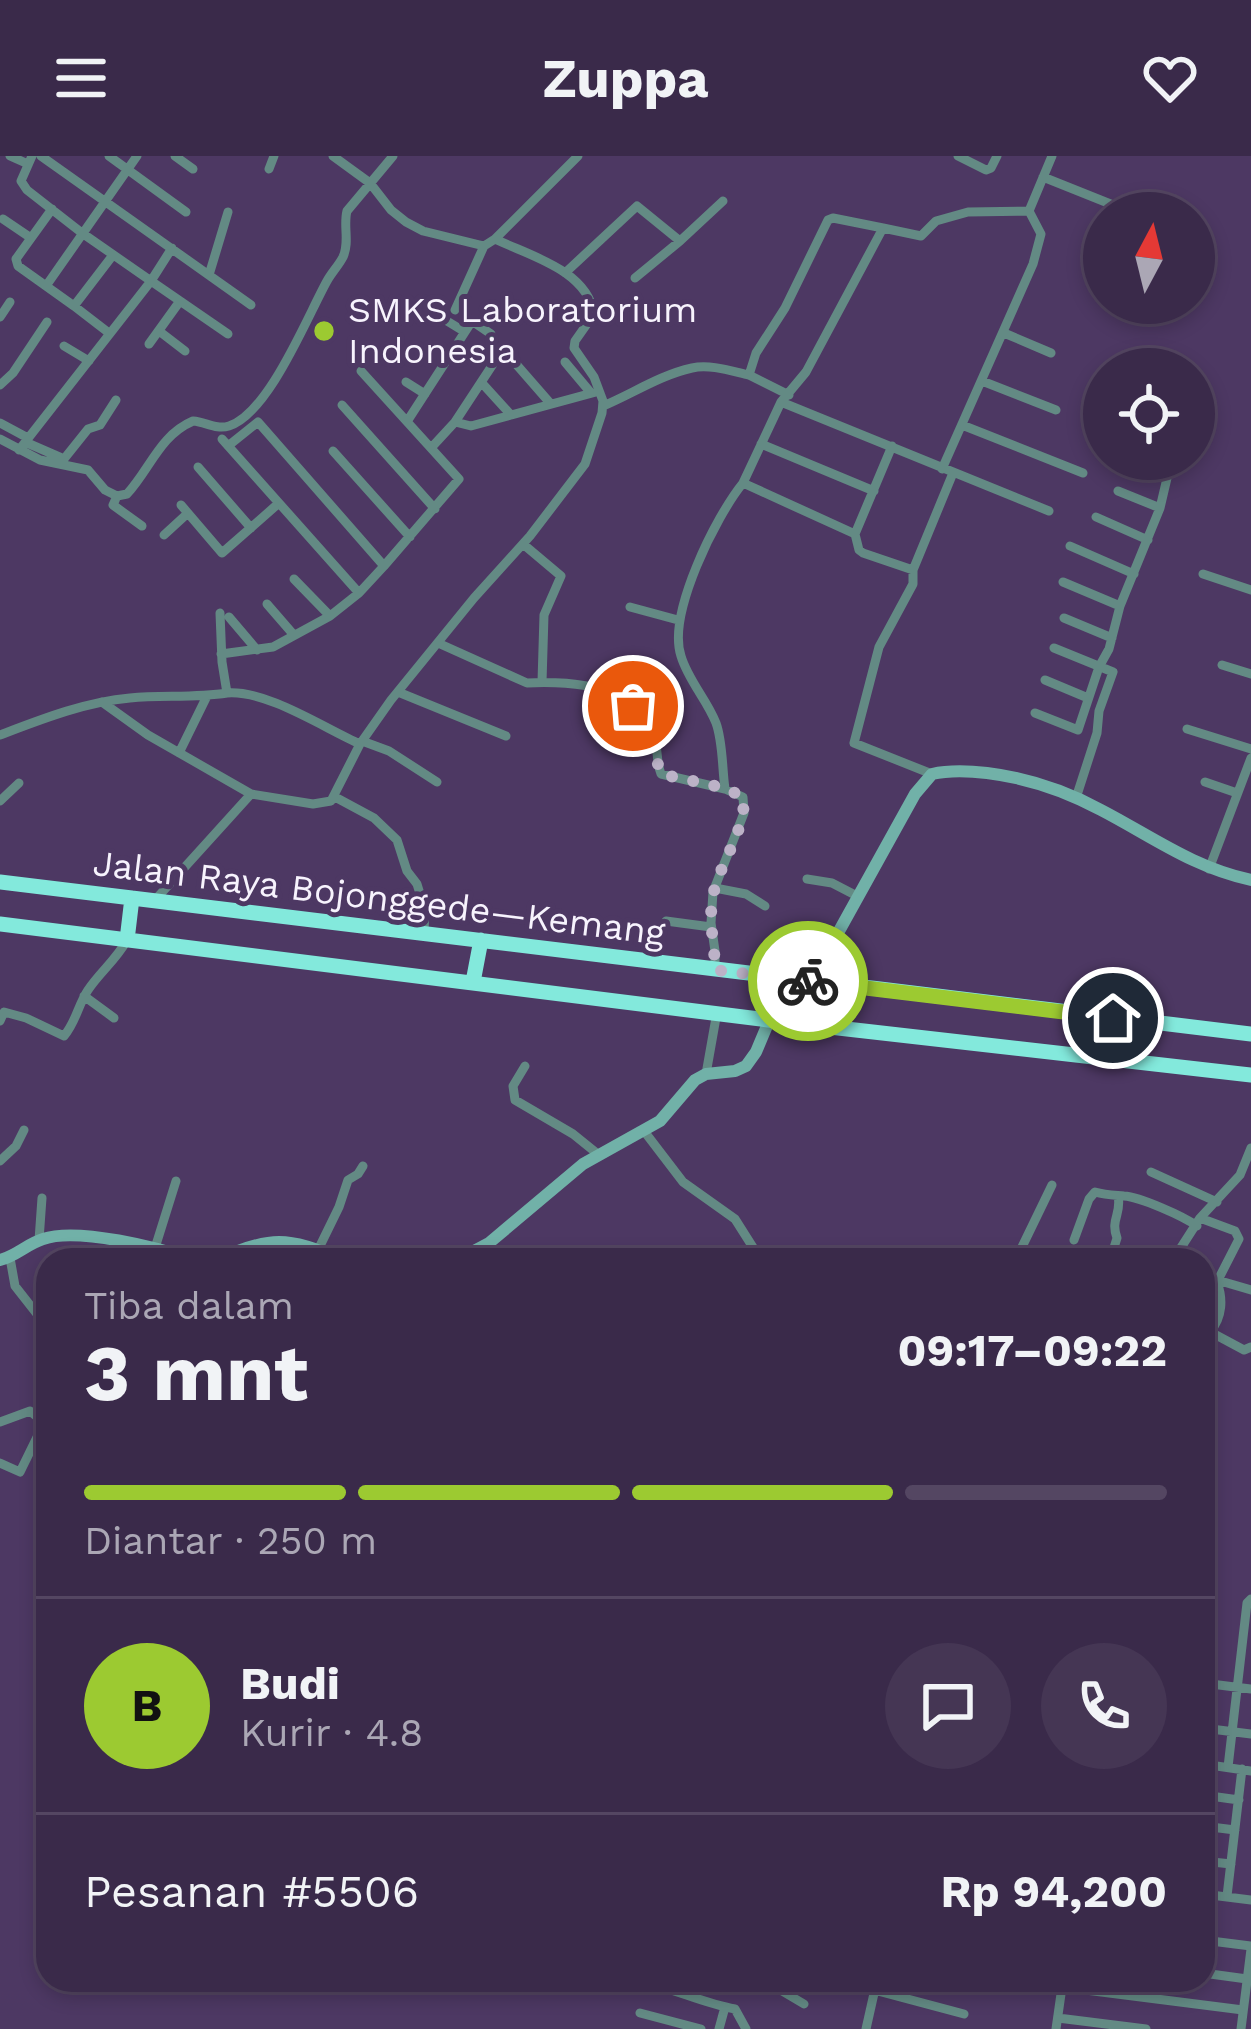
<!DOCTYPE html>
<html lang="id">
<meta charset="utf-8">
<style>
body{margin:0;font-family:"Work Sans",sans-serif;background:#453654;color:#f1f3f6;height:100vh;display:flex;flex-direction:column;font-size:45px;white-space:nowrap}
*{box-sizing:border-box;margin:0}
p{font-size:39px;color:#aba7b5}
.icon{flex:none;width:66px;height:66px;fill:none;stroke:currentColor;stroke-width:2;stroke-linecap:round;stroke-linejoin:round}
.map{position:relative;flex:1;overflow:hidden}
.sheet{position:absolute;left:36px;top:1092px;width:1179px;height:744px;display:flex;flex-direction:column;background:#3a2a4a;border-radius:36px;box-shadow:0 6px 18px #0003,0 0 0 3px #544662}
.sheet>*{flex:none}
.needle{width:78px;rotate:7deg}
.controls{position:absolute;left:1083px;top:36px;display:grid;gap:24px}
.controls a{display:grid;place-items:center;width:132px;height:132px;border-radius:50%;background:#3a2a4a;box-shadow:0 6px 18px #0003,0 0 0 3px #544662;font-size:60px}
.pin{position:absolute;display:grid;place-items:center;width:102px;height:102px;color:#fff;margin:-51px;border:6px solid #fff;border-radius:50%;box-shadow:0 3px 12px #0007}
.courier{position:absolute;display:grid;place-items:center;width:120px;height:120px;margin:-60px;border:9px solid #9cca31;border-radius:50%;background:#fff;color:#222;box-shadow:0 3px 15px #0007}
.overview em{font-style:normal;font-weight:700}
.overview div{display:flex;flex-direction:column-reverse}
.overview{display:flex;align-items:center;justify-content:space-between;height:204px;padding:0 48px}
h1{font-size:78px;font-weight:700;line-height:90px}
.bar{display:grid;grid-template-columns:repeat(4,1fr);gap:18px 12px;align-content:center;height:144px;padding:0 48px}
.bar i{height:15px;border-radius:9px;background:#544662}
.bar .on{background:#9cca31}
.bar p{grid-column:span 4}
.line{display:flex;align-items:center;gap:30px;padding:0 48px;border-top:3px solid #544662}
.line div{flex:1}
.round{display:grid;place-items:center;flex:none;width:126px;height:126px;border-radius:63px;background:#453654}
header{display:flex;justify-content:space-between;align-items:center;height:156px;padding:0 48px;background:#3a2a4a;font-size:54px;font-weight:700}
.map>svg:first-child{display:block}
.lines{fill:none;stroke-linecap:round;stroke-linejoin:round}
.street{stroke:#638a84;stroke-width:9}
.secondary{stroke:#71b1a8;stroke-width:12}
.highway{stroke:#83e9dc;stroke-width:15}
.done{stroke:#bcb2c7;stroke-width:12;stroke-dasharray:0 21.6}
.route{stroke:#9cca31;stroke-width:15}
.poi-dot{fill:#9cca31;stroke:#4d3863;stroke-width:4.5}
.labels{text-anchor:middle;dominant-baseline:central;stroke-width:10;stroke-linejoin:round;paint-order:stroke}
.poi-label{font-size:36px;fill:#f7f3fd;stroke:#4d3863;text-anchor:start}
.street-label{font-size:36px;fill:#f7f3fd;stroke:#4d3863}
</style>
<header><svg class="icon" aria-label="menu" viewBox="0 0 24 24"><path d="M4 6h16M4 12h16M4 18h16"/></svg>Zuppa<svg class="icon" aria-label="heart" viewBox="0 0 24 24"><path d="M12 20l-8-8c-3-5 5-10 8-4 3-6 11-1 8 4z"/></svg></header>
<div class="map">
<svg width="1251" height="1873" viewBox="0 0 1251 1873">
<rect width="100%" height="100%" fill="#4d3863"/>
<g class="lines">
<path class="street" d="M10,0l18,8
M41,0l210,149
M109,0l77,56
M175,0l18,13
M333,0l37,27 21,27 15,12 17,9 61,15
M958,0l28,14 5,-2 6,-12
M269,13l5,-13
M1043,21l90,36
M3,63l28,19
M680,85l43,-40
M172,92l-21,33 77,53
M113,99l-39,51 -28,-20 91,-130
M1094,108l10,5
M565,117l72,-67 43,35 -45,37
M209,119l19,-63
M46,130l-28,-20 -2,-7 36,-50
M74,150l35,27
M455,154l29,-64 11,-7 83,-83
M0,161l10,-15
M447,165l18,11
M159,175l26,20
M1004,177l47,20
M149,188l31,-43
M64,190l25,15
M427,196l18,11
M509,200l41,47
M565,206l26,31
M982,225l74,29
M406,226l19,12
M481,226l30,33
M0,229l13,-12 34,-51
M789,239l-40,-20 7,-22 29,-45 43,-88 5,-2 50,10
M781,246l268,109
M342,249l93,104
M603,250c29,-12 57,-31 89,-38 18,-4 39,3 57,7
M408,264l64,-99 19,13
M455,266l40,-61
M0,267l28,15
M962,269l121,48
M0,283l40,21 48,10 17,20 12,6
M222,283l137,154
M25,286l39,17 24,-30 12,-4 16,-25
M761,288l113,47
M228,290l30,-24 126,144
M431,292l24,-26 16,4 125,-34
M19,294l132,-169 -69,-48 -55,-43 -6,-9 11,-25
M333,295l77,86
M198,311l53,61
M942,313l91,-205 8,-30 -12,-23 23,-55
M1118,335l42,17
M117,340l10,-2c23,-25 33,-59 66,-73 13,1 23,9 36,5 40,-13 78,-109 98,-145 5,-9 12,-16 16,-24 7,-15 0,-31 4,-46l46,-55
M117,340l-4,9 29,21
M181,349l41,48 57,-50
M1096,361l52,23
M855,378l37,-88
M164,379l24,-22
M523,388l38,32 -17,39 -2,67
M1070,390l64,28
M913,414l-50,-17 -4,-3 -4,-16 -112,-51 38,-81 25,-30 77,-144 38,8 15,-15 32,-9 61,-1
M1203,418l48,16
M294,423l36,37
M1063,426l57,24
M267,448l26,30
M630,451l48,13
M229,461l28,33
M1064,462l48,20
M438,487l89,40c44,-2 111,1 127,52 4,13 2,26 7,39l64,15 18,8 1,16 -31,79 -2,31 4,28v19
M1054,492l59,24 -14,39 -2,22 -21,65
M221,498l52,-7 57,-31 29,-23 25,-27 75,-87 -98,-108
M1222,509l29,9
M1045,524l43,18
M398,536l108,44
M102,546l46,33 103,59 62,10 18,-3 29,-57c-38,-17 -93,-54 -133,-51
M1035,557l43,17 21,-63 10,-18 11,-43 40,-98 8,-34 -37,-15
M1187,573l64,20
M0,579c42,-16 85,-33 130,-37 33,-3 65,0 97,-5l-5,-31 -2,-49
M362,585l27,10 48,31
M360,588l31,-44 83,-102 56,-62 55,-72 17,-51 1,-12 -9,-24 -20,-29 1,-7 19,-27c-7,-44 -64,-58 -99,-75
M179,597l28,-57
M932,618l-78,-31 25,-96 34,-63v-14l40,-97
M1205,626l32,11
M725,633c-3,-21 -2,-47 -9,-66 -9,-23 -28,-43 -35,-67 -14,-42 35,-140 62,-173
M335,641l39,21 23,22 10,31 10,13 8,26 -1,22
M0,645l19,-18
M1209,713l42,-111
M807,723l25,4 27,14
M715,732l31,6 19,12
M155,744l96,-106
M666,765l45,6
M84,840l30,22
M0,865l4,-9 22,6 38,18c12,-14 14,-31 24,-46 12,-18 28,-30 39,-50
M525,910l-12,20 2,14 58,34 26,21
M706,918l11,-62
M644,975l39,51 52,37 26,41
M0,1005l16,-15 8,-16
M1151,1016l66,30
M1200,1062l35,13 4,8 -22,43c6,16 6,35 -7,50
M39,1084l3,-42
M1074,1084l15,-41 6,-7c11,3 18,3 29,4 16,1 59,20 73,30
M155,1092l21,-67
M318,1094l21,-43 9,-27 10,-6 5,-8
M1112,1098l5,-16c-7,-19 5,-24 1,-42
M10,1102l5,28 33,42
M1012,1104l9,-11 31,-64
M1173,1104l27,-42 40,-43 11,-27
M1217,1124l34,10
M1203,1172l41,22 7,-3
M0,1266l30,-11 17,14
M0,1307l20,9 24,-49
M1203,1527l48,6
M1204,1527l7,-55
M1203,1572l48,6
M1203,1608l48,7
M1228,1611l19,-164 4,-4
M1203,1639l36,5
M1203,1670l32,4
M1203,1705l28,3
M1203,1738l48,6
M1227,1740l15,-127
M1203,1784l48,6
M1203,1817l44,6
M579,1824c19,8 39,-3 59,1 33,6 64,22 97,28l11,20
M739,1830l38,2 27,16
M1062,1831l181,23
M874,1834l90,24
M640,1857l61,16
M1058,1862l88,11
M719,1873l6,-22
M866,1873l11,-49
M1056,1873l7,-49
M1241,1873l10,-80"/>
<path class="secondary" d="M0,1104c16,-4 27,-16 43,-21 35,-12 116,9 151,21
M218,1104c49,-24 73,-24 123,0
M447,1104l25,-8 17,-9 94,-79 77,-43 35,-41 11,-6 29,-3 11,-5 10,-14 26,-62 10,-10 25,-14 6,-6 92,-166 17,-20c18,-4 37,-3 55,-1 40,5 79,18 114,37 52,27 91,57 150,70"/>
<path class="highway" d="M0,726l1251,152
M0,768l768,96 483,55
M127,784l5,-42
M473,826l8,-42"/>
</g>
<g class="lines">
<path class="done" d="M633,550c27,27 17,38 28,68l64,14 18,9c5,28 -22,65 -29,94 -7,27 1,52 1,79l93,11"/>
<path class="route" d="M808,825l305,37"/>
</g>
<circle class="poi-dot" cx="324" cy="175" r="12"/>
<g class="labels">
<g class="poi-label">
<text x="348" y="154">SMKS Laboratorium<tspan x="348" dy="41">Indonesia</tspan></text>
</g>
<g class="street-label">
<text transform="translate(379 742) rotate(7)">Jalan Raya Bojonggede—Kemang</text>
</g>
</g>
</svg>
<div class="controls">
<a><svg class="needle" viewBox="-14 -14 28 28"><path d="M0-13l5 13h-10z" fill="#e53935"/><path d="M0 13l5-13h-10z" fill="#aba7b5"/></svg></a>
<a><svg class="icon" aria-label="locate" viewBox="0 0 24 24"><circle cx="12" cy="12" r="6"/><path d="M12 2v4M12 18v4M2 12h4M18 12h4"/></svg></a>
</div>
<div class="pin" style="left:633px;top:550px;background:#ea580c"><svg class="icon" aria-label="bag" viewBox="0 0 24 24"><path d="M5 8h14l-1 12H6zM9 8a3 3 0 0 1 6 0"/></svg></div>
<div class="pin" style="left:1113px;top:862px;background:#1f2937"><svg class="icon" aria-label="home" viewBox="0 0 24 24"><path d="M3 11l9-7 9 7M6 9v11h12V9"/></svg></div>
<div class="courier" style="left:808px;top:825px"><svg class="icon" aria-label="bike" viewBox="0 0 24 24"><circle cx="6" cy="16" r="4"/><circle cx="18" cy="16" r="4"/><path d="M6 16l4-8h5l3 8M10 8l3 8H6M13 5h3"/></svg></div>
<section class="sheet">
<div class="overview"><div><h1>3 mnt</h1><p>Tiba dalam</p></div><em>09:17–09:22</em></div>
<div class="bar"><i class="on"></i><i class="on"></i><i class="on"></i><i></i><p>Diantar · 250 m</p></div>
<div class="line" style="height:216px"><b class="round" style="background:#9cca31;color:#111">B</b><div><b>Budi</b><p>Kurir · 4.8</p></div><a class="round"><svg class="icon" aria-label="chat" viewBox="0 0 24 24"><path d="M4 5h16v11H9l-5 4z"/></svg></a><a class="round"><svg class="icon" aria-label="phone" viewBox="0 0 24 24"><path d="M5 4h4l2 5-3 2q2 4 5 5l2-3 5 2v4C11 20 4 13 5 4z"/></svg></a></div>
<div class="line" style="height:156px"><div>Pesanan #5506</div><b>Rp 94,200</b></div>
</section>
</div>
